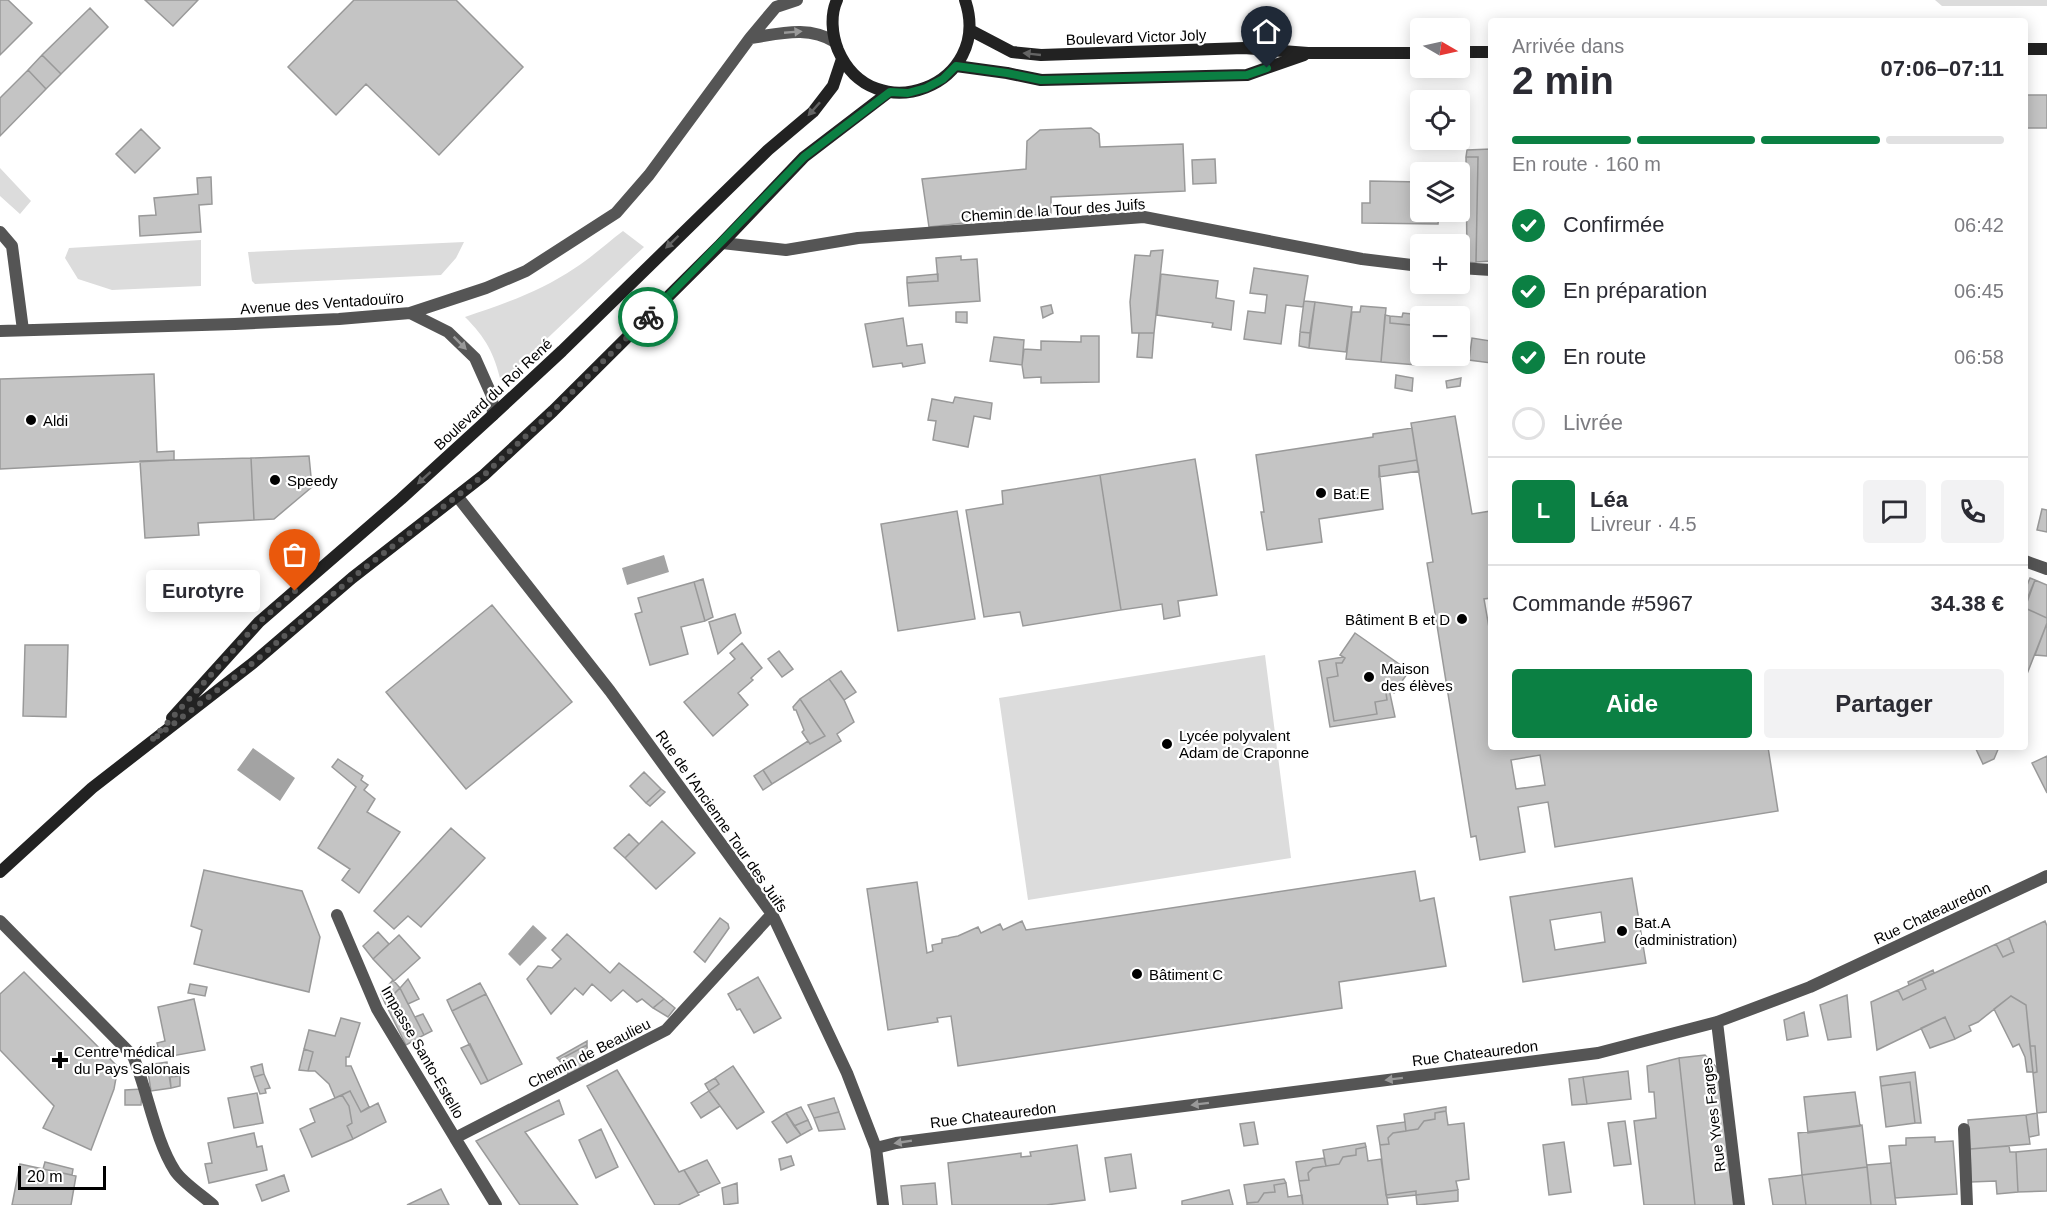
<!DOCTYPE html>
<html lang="fr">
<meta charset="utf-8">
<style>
body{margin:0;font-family:Arial,sans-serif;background:#f2f2f3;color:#2b2b33;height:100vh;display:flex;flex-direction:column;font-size:22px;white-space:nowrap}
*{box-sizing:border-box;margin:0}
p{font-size:20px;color:#7c7c81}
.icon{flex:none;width:33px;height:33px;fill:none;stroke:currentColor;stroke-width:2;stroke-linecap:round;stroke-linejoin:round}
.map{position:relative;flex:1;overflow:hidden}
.drawer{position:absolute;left:1488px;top:18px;width:540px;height:732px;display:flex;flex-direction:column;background:#fff;border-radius:6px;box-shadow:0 3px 15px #0003}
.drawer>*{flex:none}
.needle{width:39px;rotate:99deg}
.tools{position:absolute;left:1410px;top:18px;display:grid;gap:12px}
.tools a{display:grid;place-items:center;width:60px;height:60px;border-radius:6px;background:#fff;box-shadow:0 3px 15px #0003;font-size:30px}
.scale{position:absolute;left:18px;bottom:15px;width:88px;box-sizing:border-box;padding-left:6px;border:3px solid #000;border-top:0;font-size:16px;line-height:21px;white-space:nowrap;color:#000;-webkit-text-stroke:4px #fff;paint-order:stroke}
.pin{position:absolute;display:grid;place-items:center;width:51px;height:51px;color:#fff;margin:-62px -26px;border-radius:50% 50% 50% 0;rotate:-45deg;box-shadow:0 0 6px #0007}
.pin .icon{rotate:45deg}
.courier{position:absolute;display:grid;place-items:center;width:60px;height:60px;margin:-30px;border:4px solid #0b8043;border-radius:50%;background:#fff;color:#222;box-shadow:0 2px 8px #0007}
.bubble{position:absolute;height:42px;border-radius:6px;background:#fff;box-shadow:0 3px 15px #0003;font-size:20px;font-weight:800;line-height:42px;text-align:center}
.summary em{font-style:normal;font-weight:800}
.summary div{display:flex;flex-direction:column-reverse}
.summary{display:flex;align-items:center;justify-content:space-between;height:102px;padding:0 24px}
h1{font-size:39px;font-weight:800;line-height:45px}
.bar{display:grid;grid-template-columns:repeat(4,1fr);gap:9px 6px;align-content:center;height:72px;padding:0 24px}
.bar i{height:8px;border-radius:4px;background:#e1e1e2}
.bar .current{background:#0b8043}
.bar p{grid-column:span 4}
.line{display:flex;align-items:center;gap:15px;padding:0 24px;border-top:2px solid #e1e1e2}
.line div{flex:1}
.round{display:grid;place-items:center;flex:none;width:63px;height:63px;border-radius:6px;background:#f2f2f3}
ol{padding:0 24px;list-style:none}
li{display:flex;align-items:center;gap:18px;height:66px}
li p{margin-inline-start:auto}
li .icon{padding:6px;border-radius:50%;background:#0b8043;color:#fff;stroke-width:4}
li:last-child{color:#7c7c81}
li i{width:33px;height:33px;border:3px solid #e1e1e2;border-radius:50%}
.cta{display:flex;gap:12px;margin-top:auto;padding:12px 24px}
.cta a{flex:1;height:69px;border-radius:6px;background:#0b8043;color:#fff;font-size:24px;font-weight:800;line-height:69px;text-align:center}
.cta a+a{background:#f2f2f3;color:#2b2b33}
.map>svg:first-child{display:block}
.green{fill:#dcdcdc}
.water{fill:#a3a3a3}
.building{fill:#c4c4c4;stroke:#999;stroke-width:1.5;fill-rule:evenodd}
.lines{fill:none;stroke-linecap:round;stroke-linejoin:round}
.minor{stroke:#555;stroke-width:12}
.secondary{stroke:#222;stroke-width:12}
.oneway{fill:#999}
.oneway2{fill:#646464}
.done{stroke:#595959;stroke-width:6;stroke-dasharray:0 10.8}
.route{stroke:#0b8043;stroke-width:8}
.poi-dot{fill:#000;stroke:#fff;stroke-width:2}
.labels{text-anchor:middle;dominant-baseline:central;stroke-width:4.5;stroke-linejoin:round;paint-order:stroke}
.street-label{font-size:15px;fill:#000;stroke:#fff}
.poi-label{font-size:15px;fill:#000;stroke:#fff;text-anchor:start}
</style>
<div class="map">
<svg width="2047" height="1205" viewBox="0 0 2047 1205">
<rect width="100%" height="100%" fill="#fff"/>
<path class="green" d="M1935,0h112v6h-105z
M0,168l31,33 -11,13 -20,-18z
M623,231l21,16 -143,135c-7,-29 -15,-44 -36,-65 39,-13 76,-26 110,-49 17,-11 32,-25 48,-37z
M201,240v46l-89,4 -34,-11 -13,-21 4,-10z
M464,242l-8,16 -15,17 -186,9 -3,-3 -4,-29z
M1265,655l26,203 -263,42 -29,-202z"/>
<path class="water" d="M664,555l5,17 -42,13 -5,-17z
M253,748l42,30 -15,23 -43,-31z
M533,925l14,13 -27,28 -12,-12z"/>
<path class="building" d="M0,0h8l24,23 -32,32z
M145,0h53l-25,26z
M354,0h102l67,67 -84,88 -73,-71 -30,31 -48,-48z
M90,8l18,19 -47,47 -19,-19z
M42,55l19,19 -15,15 -18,-19z
M28,70l18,19 -46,47v-38z
M2025,95h22v33h-22z
M1091,128l8,6 1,13 83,-3 2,47 -134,6v16l-122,14 -7,-48 104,-10 1,-28 13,-11z
M141,129l19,19 -25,25 -19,-19z
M1491,149v112l-15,1 2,-105h-12l1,-7z
M1466,157h12l-2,106 -9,-1z
M1215,159l1,24 -23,1 -1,-24z
M211,177l1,27 -13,1 2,27 -61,4 -1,-20 17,-1 -2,-17 44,-4 -1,-16z
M1370,181l50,1v30h19l-1,12 -76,-1v-20h8z
M1163,250l-9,83h-22l-2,-31 5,-47 15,1 1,-5z
M961,256v4l16,-1 3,42 -71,5 -2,-23 31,-2 -2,-23z
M1254,268l54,8 -5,31 -17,-2 -5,39 -37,-5 4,-28 17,2 2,-18 -17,-2z
M938,274v7l-31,2v-6z
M1161,274l57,7 -2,17 18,3 -3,29 -19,-3 1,-4 -56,-8z
M1304,301l11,1 -5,31 -10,-1z
M1315,302l37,5 -6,45 -37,-4z
M1051,305l2,8 -10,5 -2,-11z
M1361,306l25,2 -5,54 -35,-3 6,-47h8z
M956,312h11v11l-11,-1z
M1403,313l18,2 -1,11 -30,-3v-7l12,1z
M1456,313l11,1 -2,25h-5v-23h-4z
M1385,315l5,1v7l30,3 -3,39 -36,-3z
M903,318l4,28 15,-2 3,19 -22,4 -1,-4 -29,4 -8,-43z
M1491,330v33l-22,-3 3,-22 18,3z
M1300,332l10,1 -1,15 -10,-2z
M1139,333h15l-2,25 -15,-1z
M1081,336h18v46l-58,1v-6l-17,1 -2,-13 2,-16 17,1v-9l40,1z
M994,337l30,3 -2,25 -32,-4z
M1429,356h22l-2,9 -21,-2z
M154,374l3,78 17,-1v9l-174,9v-90z
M1396,375l17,3 -1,13 -17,-3z
M1461,378l-1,8 -13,2 -1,-7z
M955,397l37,6 -2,16 -16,-3 -6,31 -35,-7 3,-19 -8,-1 4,-21 21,4z
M1455,416l17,98 19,-3v87l-7,1 7,40v108h277l10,64 -223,36 -7,-45 -30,5 7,45 -45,8 -4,-24 -5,1 -44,-274 6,-1 -22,-139zM1540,755l5,30 -29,4 -5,-29z
M1412,428l5,32 -38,6 4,43 -64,10 3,23 -55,8 -6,-38h3l-8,-57 117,-18v-3z
M309,456l3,31 -38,32 -20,1 -3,-62z
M251,458l3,62 -56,3 1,12 -54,3 -5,-77z
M1195,459l22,136 -39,6 2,15 -16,3 -2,-15 -41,6 -21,-135z
M1417,460l2,11 -40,6v-11z
M1100,475l21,135 -98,16 -3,-14 -36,5 -18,-107 37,-6 -1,-13z
M2042,509l5,1v22l-10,-2z
M957,511l18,108 -77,12 -17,-107z
M2030,578l5,2 -10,24v-14z
M703,579l10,38 -8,4 -11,-39z
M2035,580l12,5v33l-22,-10z
M694,582l11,39 -24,6 7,27 -38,11 -15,-51 7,-2 -4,-14z
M492,605l80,97 -106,87 -80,-97z
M2025,608l22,10v5l-22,56z
M735,614l6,19 -23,21 -9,-32z
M2047,623v33l-12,-1z
M1355,633l54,38 -15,22 -5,-4 -3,4 1,7 -12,2 2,12 -43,7 -7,-43 11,-2 -2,-13h6l3,-5 -5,-3z
M742,643l20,25 -11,10 2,2 -15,13 10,12 -35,31 -29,-34 51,-43 -5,-6z
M25,645h43l-2,72 -43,-1z
M779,651l14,18 -11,8 -14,-18z
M1343,657l2,1 -3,5h-6l2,13 -11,2 7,43 43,-7 -2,-12 12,-2 -1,-7 3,-4 6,28 -65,10 -11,-66z
M841,671l15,21 -12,8 -15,-21z
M829,679l15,21 10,22 -17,12 4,7 -69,43 -9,-14 45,-29 2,3 15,-8 -25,-37z
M800,699l25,37 -15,8 -8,-12 2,-2 -8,-20h-2l-1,-3z
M1975,747h24l-5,12 -11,5z
M2047,756v37l-15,-30z
M338,759l25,17 -2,4 7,5 -4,5 11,9 -8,13 33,20 -41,61 -17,-13 8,-11 -32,-21 38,-61 -24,-20z
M763,770l9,14 -9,6 -9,-14z
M644,772l17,17 -15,14 -16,-17z
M661,789l4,3 -15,14 -4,-3z
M662,821l33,32 -39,36 -31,-31z
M451,828l34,30 -64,69 -13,-11 -14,13 -20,-18z
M629,834l10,10 -14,14 -11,-10z
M204,870l98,21 18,46 -11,55 -115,-28 8,-34 -11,-4z
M1415,871l5,30 14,-3 12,68 -107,16 3,26 -384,58 -7,-50 -14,2 1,4 -50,8 -21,-141 50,-7 10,71 6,-2 -1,-6 10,-2v-4l16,-3 20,-9 3,6 19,-9 3,6 19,-9 4,9z
M1632,878l14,85 -123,19 -13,-85zM1601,912l4,30 -50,8 -5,-30z
M720,918l8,6 1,4 -24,34 -11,-10z
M2045,921l2,5v186l-10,1 -4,-40 4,-1 -2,-26h-5l-4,-41 -15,-9 -33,26 -9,4 2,5 -16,8 -10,-22 -68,33 -6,-48 27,-12 5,10 23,-11 -4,-10 74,-35 7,13 11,-5 -5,-14z
M378,932l11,12 -16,15 -10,-13z
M567,934l43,39 9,-10 45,36 -11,9 -11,-9 -5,3 -14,-12 -12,11 -19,-17 -9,11 -8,-7 -24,26 -24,-35 11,-13 14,2 9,-9 -9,-9z
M399,935l21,23 -26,23 -21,-22z
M2009,938l5,14 -11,5 -7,-13z
M1933,970l1,3 -25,12 -1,-3z
M24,972l94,95 -4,22 -23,61 -48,-22 11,-22 -54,-56v-56z
M758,977l23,41 -27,15 -14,-24 -3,1 -9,-16z
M408,979l11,20 -11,5 -8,-16z
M1922,979l4,10 -23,11 -5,-10z
M393,980l7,8 -15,15 -4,-9z
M480,983l6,11 -34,17 -5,-11z
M190,984l17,3 -2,9 -17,-3z
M400,988l24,47 -18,10 -21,-42z
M486,994l36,70 -34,17 -36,-70z
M1847,995l4,42 -23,3 -8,-35z
M2011,996l15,9 7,67h-6l-2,-15 -6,-13 -6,3 -19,-38z
M194,999l11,51 -44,8 -4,-15 8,-2 -7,-34z
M664,999l11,9 -7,9 -15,-9z
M1804,1012l4,24 -21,4 -3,-20z
M423,1014l9,17 -8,4 -9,-18z
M1945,1017l10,22 -25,9 -9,-20z
M341,1018l19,5 -11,34h-3v9h5l18,41 -8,5 -11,-21 -15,7 -6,-14 -14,-13h-7l5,-19 -9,-3 5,-19 26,6z
M587,1041v4l-28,15 -2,-2z
M470,1044l18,37 -7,3 -20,-36z
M587,1045l1,21 -19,9 -10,-15z
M2030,1046h5l2,26 -4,1z
M304,1049l9,3 -5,19 -9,-1z
M1705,1055l16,17 16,133h-42l-16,-147z
M1679,1058l16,147h-51l-10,-84 22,-3 -2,-26h-5l-2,-26z
M167,1062l4,26 -20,3 -4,-26z
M262,1064l2,10 -10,3 -3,-10z
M733,1066l31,46 -27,17 -28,-38 10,-7 -4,-6z
M617,1070l62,102 5,-2 15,25 -21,10h-23l-68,-119z
M1628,1071l3,28 -44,5 -4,-27z
M1915,1072l6,51h-6l-5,-41 -29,4 -1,-9z
M264,1074l6,14 -5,1 1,4 -6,1 -6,-17z
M180,1076v10l-9,2 -1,-11z
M1583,1077l4,27 -15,1 -3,-26z
M715,1078l4,6 -10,7 -4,-7z
M1910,1082l5,41 -29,4 -5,-41z
M142,1089l-1,16h-16v-15z
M350,1091l11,21 17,-9 8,19 -33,17 -6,-13 5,-3 -3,-17 -7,-11z
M709,1091l11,15 -19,12 -10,-15z
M1855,1092l5,34 -52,7 -4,-36z
M257,1093l6,30 -29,5 -6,-30z
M342,1095l7,11 3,17 -5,3 6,13 -41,18 -12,-28 15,-7 -5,-13z
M834,1098l5,14 -25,6 -6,-13z
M559,1100l5,14 -39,18 53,73h-58l-44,-64z
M801,1107l7,13 -14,6 -8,-13z
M1446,1107v4l-11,2v6l-11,2 -6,8 -12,2 -2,-17z
M1446,1111l2,14 16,-2 5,56 -13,2 2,9 -42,5v-4l-30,4 -6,-50 9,-1 -1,-6 5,-5 25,-4 6,-8 11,-2v-6z
M839,1112l6,17 -26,2 -5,-13z
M786,1113l15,22 -14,8 -15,-21z
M2037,1113l2,22 -10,2 -3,-22z
M2026,1115l4,29 -60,5 -2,-29z
M808,1120l4,9 -11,6 -7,-9z
M1625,1121l6,43 -17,2 -6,-43z
M1254,1122l4,22 -14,2 -4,-22z
M1405,1122l1,9 -13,2 -5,5 1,6 -9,1 -3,-19z
M1862,1125l5,42 -65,8 -4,-42z
M601,1129l17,38 -22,11 -17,-38z
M254,1133l3,14 5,-1 5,24 -58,13 -4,-19 7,-1 -4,-20z
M1935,1137v5l18,-1 4,53 -62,4 -6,-52 17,-1v-7z
M1564,1142l7,50 -22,3 -6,-50z
M1365,1143l1,4 -10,2v6l-13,2 -4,7 -13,2 -3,-16z
M1077,1145l8,55 -39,5h-94l-4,-42 73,-10v4l10,-1 -1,-4z
M2009,1146l1,6h6l2,40 -21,2 -1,-13 -25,1 -1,-33z
M1366,1147l2,14 13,-2 7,46h-85l-4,-24 10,-1 -1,-7 5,-5 26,-4 4,-7 13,-2v-6z
M2047,1149v42l-29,1 -2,-40z
M1131,1154l5,34 -26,4 -5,-34z
M791,1156l3,9 -13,5 -2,-11z
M1324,1158l2,8 -13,2 -5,5 1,7 -10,1 -3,-19z
M707,1160l13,23 -22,10 -14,-23z
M45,1162l28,7 -1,6 -29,-6z
M1891,1163l5,42h-25l-4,-40z
M20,1164l56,12 -5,29h-59z
M1867,1167l4,38h-65l-4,-30z
M284,1175l5,16 -27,10 -6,-16z
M1802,1175l4,30h-33l-4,-26z
M1284,1179l2,4 -12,2 1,7 -11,1 -6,9 -11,1 -3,-18z
M737,1183l1,20 -14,2 -2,-17z
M935,1183l2,22h-34l-2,-19z
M1286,1183l2,14 14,-2 1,10h-56v-2l11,-1 6,-9 11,-1 -1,-7z
M441,1189l8,16h-42z
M1229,1190l4,15h-51v-4z
M1458,1190v11l-41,4 -1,-10z
M1416,1191v4l-29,3 -1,-3z"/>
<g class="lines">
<path class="minor" d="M750,38c29,-4 58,-13 85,4
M0,232l12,14 11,84
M722,243l64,7 72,-12 286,-21 218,42 58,7
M1460,268l31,2
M410,313l38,19 27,26 17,38 1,19
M0,331l235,-7 104,-5 71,-6 76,-25 40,-17 90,-58 33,-38 101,-137 26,-31 21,-7
M457,496l153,195 162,223 75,159 29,75 7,57
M2025,561l22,8
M337,915l40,94 78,129
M0,921l133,135c15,36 22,84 42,115 7,11 28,25 38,34
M1717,1022l22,183
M1964,1129l3,76
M876,1148l20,-5 702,-90 119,-31 93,-35 237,-111
M496,1205l-41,-67 211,-108 106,-116"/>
<path class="secondary" d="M837,0c-7,15 -5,35 1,50 35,82 156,35 127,-50
M970,30l42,22 29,3 203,-7 64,5h112
M2025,49h22
M1460,52h31
M956,66l51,7 34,7 206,-5 57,-20
M172,718l87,-96 142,-123 92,-84 69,-64 206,-201 45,-38 20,-26 9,-27
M0,872l92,-84 161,-125 99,-85 132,-103 69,-64 169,-168 82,-86 85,-65"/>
</g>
<defs><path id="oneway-solid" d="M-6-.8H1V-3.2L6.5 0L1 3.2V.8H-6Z" transform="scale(1.5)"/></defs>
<g class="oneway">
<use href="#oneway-solid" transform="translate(793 32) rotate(-5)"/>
<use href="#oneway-solid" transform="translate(460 343) rotate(45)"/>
<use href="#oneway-solid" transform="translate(1394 1079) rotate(173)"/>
<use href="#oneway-solid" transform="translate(1200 1104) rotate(173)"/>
<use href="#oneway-solid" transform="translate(903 1142) rotate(171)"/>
</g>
<g class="oneway2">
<use href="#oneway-solid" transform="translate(1032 54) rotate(-174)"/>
<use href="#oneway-solid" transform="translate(814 109) rotate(132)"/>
<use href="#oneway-solid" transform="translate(672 242) rotate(136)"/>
<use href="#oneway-solid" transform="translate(424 478) rotate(138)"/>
</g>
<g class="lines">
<path class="done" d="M295,591l-36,31 -108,119 102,-78 99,-85 132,-103 69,-64 95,-94"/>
<path class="route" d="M648,317l156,-160 86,-65 18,1 18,-5 17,-9 13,-13 51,7 34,7 206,-5 20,-7"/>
</g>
<g class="poi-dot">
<circle cx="31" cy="420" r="6"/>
<circle cx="275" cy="480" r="6"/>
<circle cx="1321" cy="493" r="6"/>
<circle cx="1462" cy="619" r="6"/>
<circle cx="1369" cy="677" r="6"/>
<circle cx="1167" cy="744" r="6"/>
<circle cx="1622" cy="931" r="6"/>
<circle cx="1137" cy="974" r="6"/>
<path d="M57 1051h6v6h6v6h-6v6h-6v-6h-6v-6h6z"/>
</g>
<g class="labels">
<g class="street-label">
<text transform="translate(1136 37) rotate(-2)">Boulevard Victor Joly</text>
<text transform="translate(1053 210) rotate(-4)">Chemin de la Tour des Juifs</text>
<text transform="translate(322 303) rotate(-4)">Avenue des Ventadouïro</text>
<text transform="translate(493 394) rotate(-43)">Boulevard du Roi René</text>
<text transform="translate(722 821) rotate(55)">Rue de l'Ancienne Tour des Juifs</text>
<text transform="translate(1932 913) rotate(-25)">Rue Chateauredon</text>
<text transform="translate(423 1052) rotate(60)">Impasse Santo-Estello</text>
<text transform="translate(589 1053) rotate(-27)">Chemin de Beaulieu</text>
<text transform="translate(1475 1053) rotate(-7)">Rue Chateauredon</text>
<text transform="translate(993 1115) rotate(-7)">Rue Chateauredon</text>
<text transform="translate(1713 1115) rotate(-97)">Rue Yves Farges</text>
</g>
<g class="poi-label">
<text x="43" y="420">Aldi</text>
<text x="287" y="480">Speedy</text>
<text x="1333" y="493">Bat.E</text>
<text x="1450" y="619" text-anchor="end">Bâtiment B et D</text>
<text x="1381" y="668">Maison<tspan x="1381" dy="17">des élèves</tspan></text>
<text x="1179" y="735">Lycée polyvalent<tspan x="1179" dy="17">Adam de Craponne</tspan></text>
<text x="1634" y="922">Bat.A<tspan x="1634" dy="17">(administration)</tspan></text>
<text x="1149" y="974">Bâtiment C</text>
<text x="74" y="1051">Centre médical<tspan x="74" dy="17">du Pays Salonais</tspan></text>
</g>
</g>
</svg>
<div class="tools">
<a><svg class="needle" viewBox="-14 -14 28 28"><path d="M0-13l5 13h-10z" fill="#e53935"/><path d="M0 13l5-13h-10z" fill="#7c7c81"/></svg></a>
<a><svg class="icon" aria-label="locate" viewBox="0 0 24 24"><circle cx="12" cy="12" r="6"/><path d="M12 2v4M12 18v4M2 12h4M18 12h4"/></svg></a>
<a><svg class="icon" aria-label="layers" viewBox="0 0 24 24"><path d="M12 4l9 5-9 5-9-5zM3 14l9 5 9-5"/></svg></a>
<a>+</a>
<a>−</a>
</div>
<div class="scale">20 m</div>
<div class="pin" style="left:295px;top:591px;background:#ea580c"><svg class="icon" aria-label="bag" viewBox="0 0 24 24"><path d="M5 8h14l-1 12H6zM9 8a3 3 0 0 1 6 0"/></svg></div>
<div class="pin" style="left:1267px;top:68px;background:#1f2937"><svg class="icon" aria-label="home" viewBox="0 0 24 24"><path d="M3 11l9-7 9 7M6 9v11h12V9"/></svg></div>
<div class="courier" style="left:648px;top:317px"><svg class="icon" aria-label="bike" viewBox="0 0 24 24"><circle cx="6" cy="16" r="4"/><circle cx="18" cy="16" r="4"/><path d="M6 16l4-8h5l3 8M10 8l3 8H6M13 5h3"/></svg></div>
<div class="bubble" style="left:146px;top:570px;width:114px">Eurotyre</div>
<section class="drawer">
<div class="summary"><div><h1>2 min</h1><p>Arrivée dans</p></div><em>07:06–07:11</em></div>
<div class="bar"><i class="current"></i><i class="current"></i><i class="current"></i><i></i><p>En route · 160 m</p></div>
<ol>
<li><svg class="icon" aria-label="check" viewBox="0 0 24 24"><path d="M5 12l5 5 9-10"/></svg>Confirmée<p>06:42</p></li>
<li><svg class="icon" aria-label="check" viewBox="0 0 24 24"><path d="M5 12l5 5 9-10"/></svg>En préparation<p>06:45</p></li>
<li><svg class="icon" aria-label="check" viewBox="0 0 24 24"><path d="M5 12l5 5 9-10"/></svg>En route<p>06:58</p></li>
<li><i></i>Livrée</li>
</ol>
<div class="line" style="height:108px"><b class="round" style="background:#0b8043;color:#fff">L</b><div><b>Léa</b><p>Livreur · 4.5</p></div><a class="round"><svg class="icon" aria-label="chat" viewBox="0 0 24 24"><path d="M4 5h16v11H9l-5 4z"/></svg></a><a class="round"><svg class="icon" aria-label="phone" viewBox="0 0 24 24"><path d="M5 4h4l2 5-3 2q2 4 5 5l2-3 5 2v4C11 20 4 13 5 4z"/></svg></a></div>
<div class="line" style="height:78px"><div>Commande #5967</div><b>34.38 €</b></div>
<div class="cta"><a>Aide</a><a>Partager</a></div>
</section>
</div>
